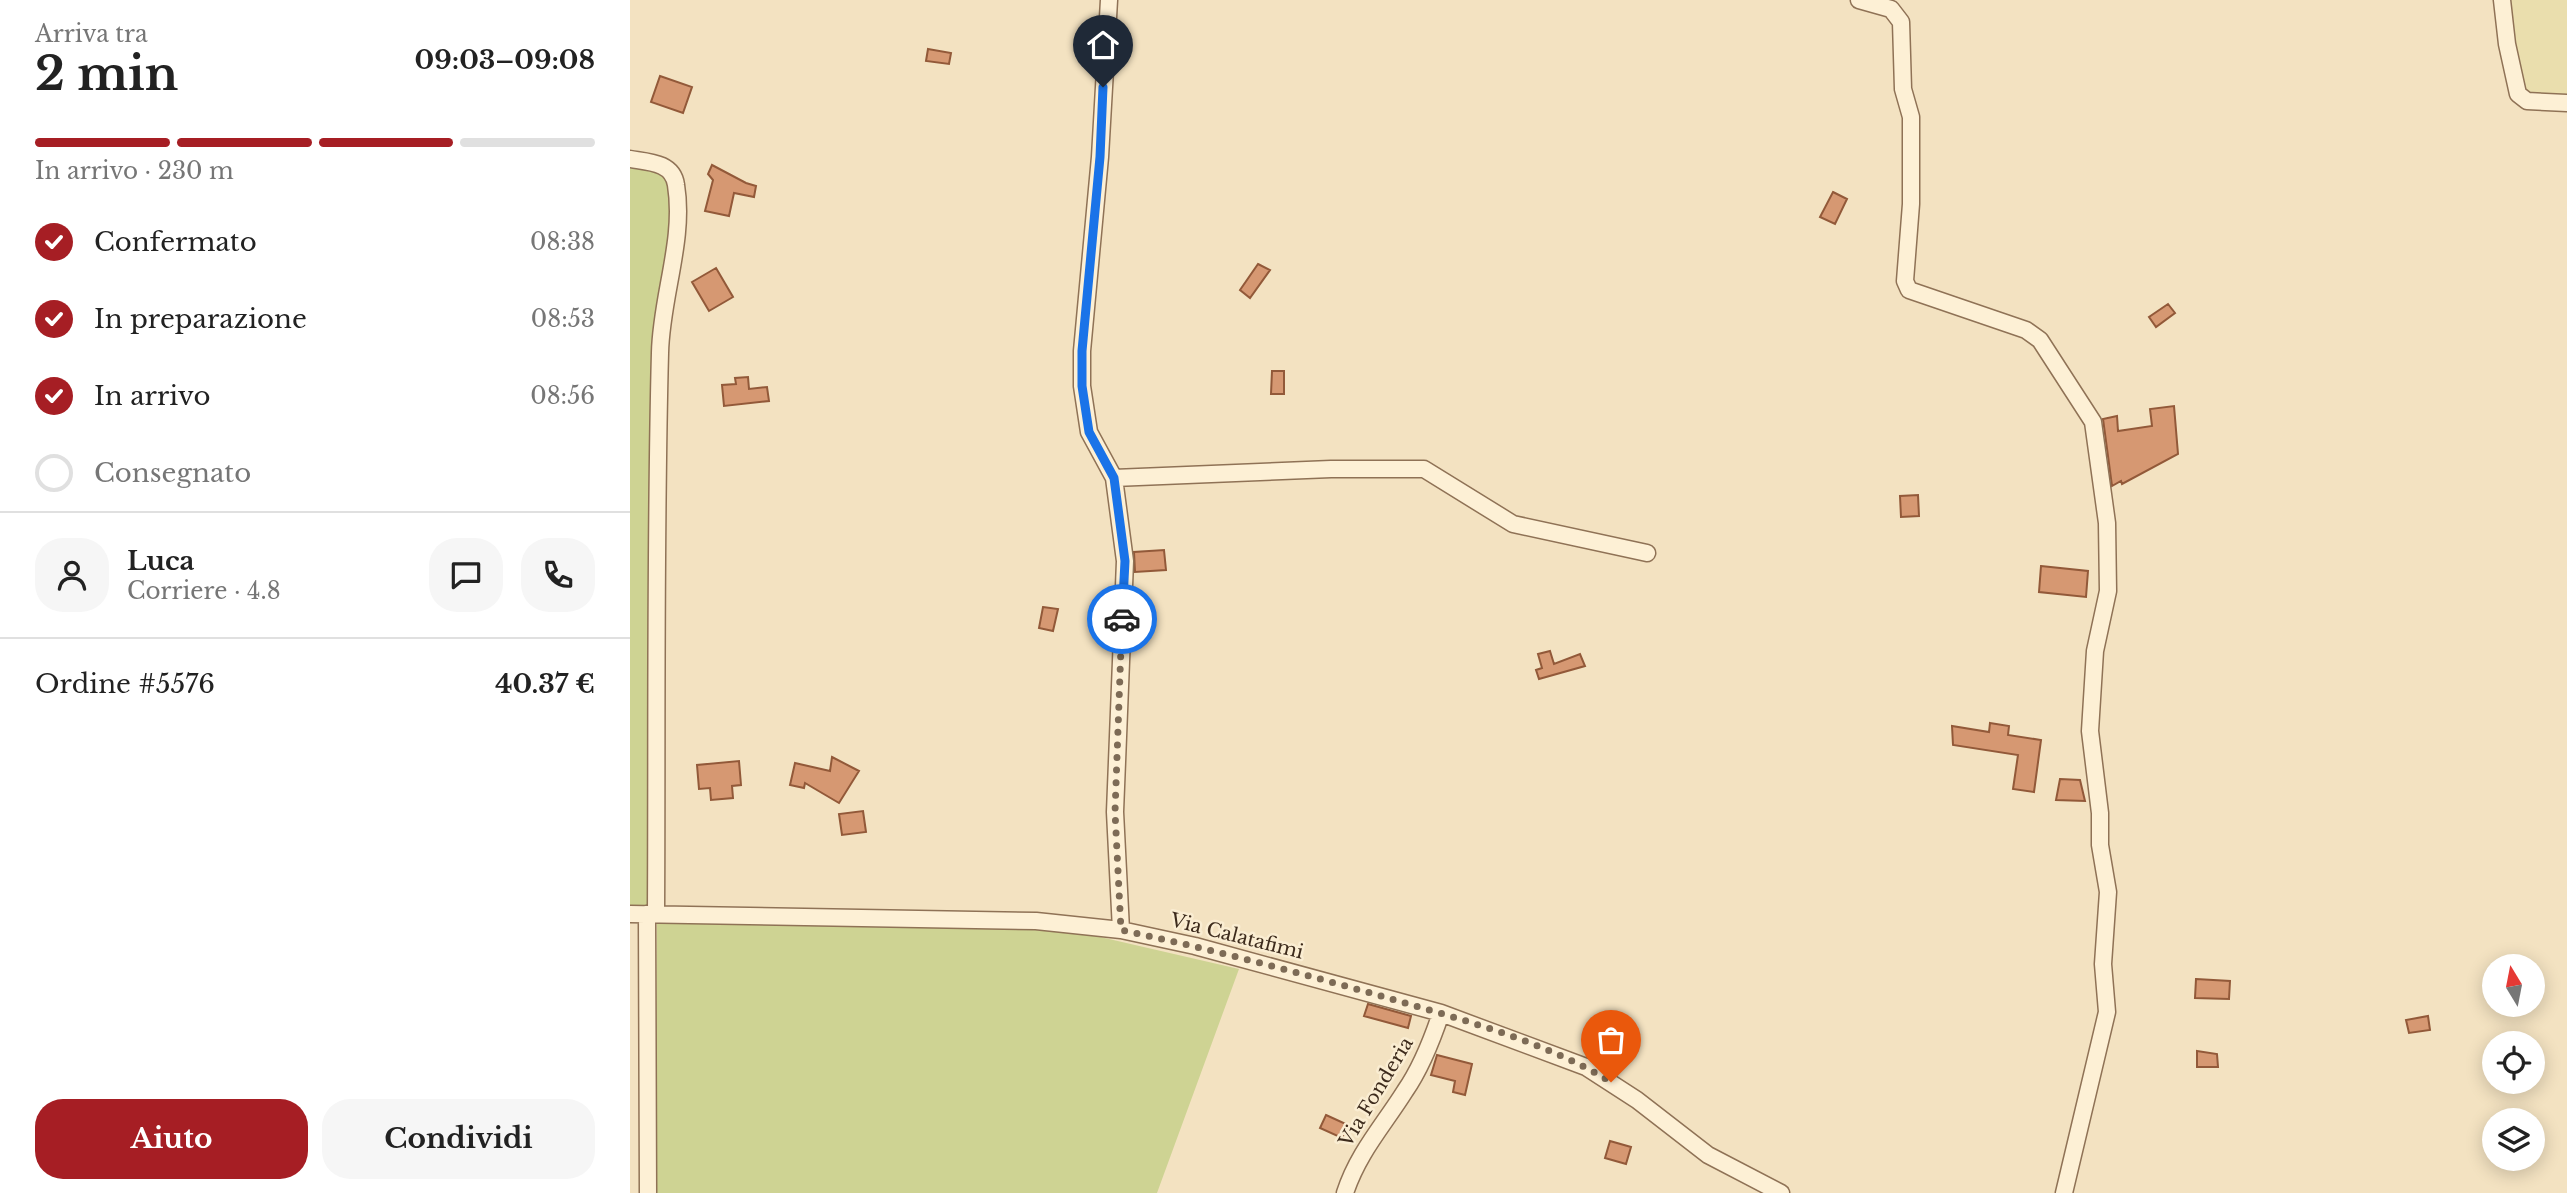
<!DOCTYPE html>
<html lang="it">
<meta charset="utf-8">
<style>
body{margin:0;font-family:"Libre Baskerville",serif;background:#f6f6f6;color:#222;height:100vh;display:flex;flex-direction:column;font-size:26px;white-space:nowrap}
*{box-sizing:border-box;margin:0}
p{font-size:23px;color:#767676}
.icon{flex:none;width:38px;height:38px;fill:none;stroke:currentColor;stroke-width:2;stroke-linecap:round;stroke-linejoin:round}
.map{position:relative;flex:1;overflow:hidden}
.panel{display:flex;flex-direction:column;background:#fff;width:630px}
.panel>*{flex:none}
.needle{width:46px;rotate:350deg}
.tools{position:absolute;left:1852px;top:954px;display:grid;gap:14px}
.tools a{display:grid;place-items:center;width:63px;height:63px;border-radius:50%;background:#fff;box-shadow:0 4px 18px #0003;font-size:35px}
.pin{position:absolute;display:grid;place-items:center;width:60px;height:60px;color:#fff;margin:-72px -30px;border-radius:50% 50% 50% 0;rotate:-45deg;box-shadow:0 0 7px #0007}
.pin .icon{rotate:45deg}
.courier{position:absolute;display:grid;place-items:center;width:70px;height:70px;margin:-35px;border:5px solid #1a73e8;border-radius:50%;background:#fff;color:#222;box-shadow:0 2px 9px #0007}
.overview em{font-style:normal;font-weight:800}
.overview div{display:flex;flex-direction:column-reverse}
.overview{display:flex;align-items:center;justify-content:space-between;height:119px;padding:0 35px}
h1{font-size:46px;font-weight:800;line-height:52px}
.bar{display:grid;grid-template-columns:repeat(4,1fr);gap:10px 7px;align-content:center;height:84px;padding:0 35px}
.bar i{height:9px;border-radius:5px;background:#e0e0e0}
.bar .on{background:#a61e24}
.bar p{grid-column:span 4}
.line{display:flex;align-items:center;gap:18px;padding:0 35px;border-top:2px solid #e0e0e0}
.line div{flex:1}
.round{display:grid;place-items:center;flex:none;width:74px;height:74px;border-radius:28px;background:#f6f6f6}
ol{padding:0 35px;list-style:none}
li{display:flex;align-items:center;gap:21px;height:77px}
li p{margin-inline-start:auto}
li .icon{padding:7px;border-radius:50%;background:#a61e24;color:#fff;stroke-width:4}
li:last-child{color:#767676}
li i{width:38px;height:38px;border:4px solid #e0e0e0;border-radius:50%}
.action{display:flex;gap:14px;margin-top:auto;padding:14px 35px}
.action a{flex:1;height:80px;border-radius:28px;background:#a61e24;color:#fff;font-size:28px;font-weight:800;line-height:80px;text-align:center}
.action a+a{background:#f6f6f6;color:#222}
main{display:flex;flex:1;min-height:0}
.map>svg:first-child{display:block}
.farmland{fill:#eadead}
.green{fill:#ced393}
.building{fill:#d69872;stroke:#925939;stroke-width:2}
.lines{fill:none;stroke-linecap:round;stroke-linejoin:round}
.minor-casing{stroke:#8f7256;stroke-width:19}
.minor{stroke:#fdf0d5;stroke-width:16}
.done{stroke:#7d6b56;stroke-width:7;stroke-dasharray:0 12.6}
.route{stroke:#1a73e8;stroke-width:9}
.labels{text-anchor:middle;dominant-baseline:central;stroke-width:5;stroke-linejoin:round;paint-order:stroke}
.street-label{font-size:19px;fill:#3d2b1c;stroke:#faedd2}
</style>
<main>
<section class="panel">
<div class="overview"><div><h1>2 min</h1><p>Arriva tra</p></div><em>09:03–09:08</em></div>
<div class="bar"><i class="on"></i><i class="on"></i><i class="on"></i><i></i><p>In arrivo · 230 m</p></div>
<ol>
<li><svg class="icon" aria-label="check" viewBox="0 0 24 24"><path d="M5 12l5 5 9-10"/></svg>Confermato<p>08:38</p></li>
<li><svg class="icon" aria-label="check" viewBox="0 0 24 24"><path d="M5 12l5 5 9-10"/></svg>In preparazione<p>08:53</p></li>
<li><svg class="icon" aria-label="check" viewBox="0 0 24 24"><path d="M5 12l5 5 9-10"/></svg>In arrivo<p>08:56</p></li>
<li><i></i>Consegnato</li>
</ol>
<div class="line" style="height:126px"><a class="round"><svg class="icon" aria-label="person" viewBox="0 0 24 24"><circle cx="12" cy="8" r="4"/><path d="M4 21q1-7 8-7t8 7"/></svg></a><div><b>Luca</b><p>Corriere · 4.8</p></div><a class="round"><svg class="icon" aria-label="chat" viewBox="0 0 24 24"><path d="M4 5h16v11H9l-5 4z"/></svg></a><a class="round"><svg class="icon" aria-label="phone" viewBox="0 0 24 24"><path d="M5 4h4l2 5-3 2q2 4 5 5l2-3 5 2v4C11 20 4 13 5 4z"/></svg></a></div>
<div class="line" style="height:91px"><div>Ordine #5576</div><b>40.37 €</b></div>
<div class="action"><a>Aiuto</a><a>Condividi</a></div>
</section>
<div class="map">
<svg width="1937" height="1193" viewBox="0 0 1937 1193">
<rect width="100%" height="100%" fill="#f3e2c1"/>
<path class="farmland" d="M1877,0h60v97l-40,-1 -4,-6z"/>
<path class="green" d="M0,163l38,11 5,44 -11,81 -11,49 2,559h-23z
M27,921l319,3 94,6 169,39 -82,224h-502z"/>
<path class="building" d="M298,49l23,4 -2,11 -23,-3z
M30,76l32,11 -9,26 -32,-11z
M82,165l34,18 10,3 -2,11 -20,-4 -5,23 -24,-5 8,-31 -5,-6z
M1203,192l14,7 -12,25 -15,-7z
M628,264l12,6 -20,28 -10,-8z
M86,268l17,29 -24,14 -17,-29z
M1538,304l7,9 -19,14 -7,-10z
M642,371h12v23h-13z
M118,377l1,12 18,-2 2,14 -45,5 -2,-21 14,-1 -1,-6z
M1544,406l4,48 -56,30 -1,-3 -9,5 -9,-67 14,-3 1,15 34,-5 -2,-17z
M1288,495l1,21 -18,1 -1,-21z
M534,550l2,20 -31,2 -1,-20z
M1411,566l47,5 -2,26 -47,-5z
M413,607l15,2 -5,22 -14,-3z
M920,651l4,13 26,-10 5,12 -46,13 -3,-9 6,-2 -4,-14z
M1360,723l19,3 -1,9 33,5 -7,52 -21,-3 5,-34 -65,-10 -1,-19 37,6z
M202,757l27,14 -20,32 -34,-20 -1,5 -14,-3 5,-22 35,8z
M109,761l2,24 -9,1 1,12 -22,2 -1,-12 -11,1 -2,-24z
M1430,779l20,1 5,21 -29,-1z
M233,811l3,21 -24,3 -3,-21z
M1566,979l34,2 -1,18 -34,-1z
M738,1004l43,12 -3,12 -44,-12z
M1798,1016l2,14 -21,3 -3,-13z
M1567,1051l20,3 1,13h-21z
M807,1055l35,9 -7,31 -12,-3 2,-11 -24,-6z
M696,1115l22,10 -6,13 -22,-10z
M980,1141l21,6 -5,17 -21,-6z"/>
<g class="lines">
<defs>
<path id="minor" d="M479,0l-9,157 -18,194v35l7,46 25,46 11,83 -10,251 6,118
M1229,0l32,9 10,13 2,67 8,28v87l-6,77 4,9 117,40 14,10 53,82 14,101 1,68 -13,60 -5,80 10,82v32l8,47 -5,72 4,48 -43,181
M1872,0l5,44 11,50 9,7 40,2
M0,159c18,3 43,3 46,26 9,55 -15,112 -16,168 -5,187 -3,374 -4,561
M484,478l217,-9h93l89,55 134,29
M0,914l406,7 85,9 74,16 246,67 145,54 51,33 71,55 73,38
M17,914l1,279
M715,1193c13,-40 38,-67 60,-102 16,-23 27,-51 36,-78"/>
</defs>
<use href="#minor" class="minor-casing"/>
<use href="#minor" class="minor"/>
</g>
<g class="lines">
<path class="done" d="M492,619l-7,193 6,118c90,19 179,43 267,68 75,22 156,43 223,84"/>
<path class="route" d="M473,87l-3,70 -18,194v35l7,46 25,46 11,83 -3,58"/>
</g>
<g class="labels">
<g class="street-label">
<text transform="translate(607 936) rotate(14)">Via Calatafimi</text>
<text transform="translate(746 1092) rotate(-59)">Via Fonderia</text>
</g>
</g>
</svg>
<div class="tools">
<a><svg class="needle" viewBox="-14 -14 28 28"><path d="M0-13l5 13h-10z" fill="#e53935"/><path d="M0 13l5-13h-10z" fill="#767676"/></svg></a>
<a><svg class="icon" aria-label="locate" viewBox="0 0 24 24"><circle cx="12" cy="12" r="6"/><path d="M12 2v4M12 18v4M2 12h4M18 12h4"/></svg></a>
<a><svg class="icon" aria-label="layers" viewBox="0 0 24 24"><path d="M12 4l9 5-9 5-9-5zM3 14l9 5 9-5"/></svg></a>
</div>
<div class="pin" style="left:981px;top:1082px;background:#ea580c"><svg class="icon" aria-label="bag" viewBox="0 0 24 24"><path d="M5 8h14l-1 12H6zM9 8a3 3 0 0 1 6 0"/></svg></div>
<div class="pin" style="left:473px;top:87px;background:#1f2937"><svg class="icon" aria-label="home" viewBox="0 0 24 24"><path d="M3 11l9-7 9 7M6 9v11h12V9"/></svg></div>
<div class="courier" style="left:492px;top:619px"><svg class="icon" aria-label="car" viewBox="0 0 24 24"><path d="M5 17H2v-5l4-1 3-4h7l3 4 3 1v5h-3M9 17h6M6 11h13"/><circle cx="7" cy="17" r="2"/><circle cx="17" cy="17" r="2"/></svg></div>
</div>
</main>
